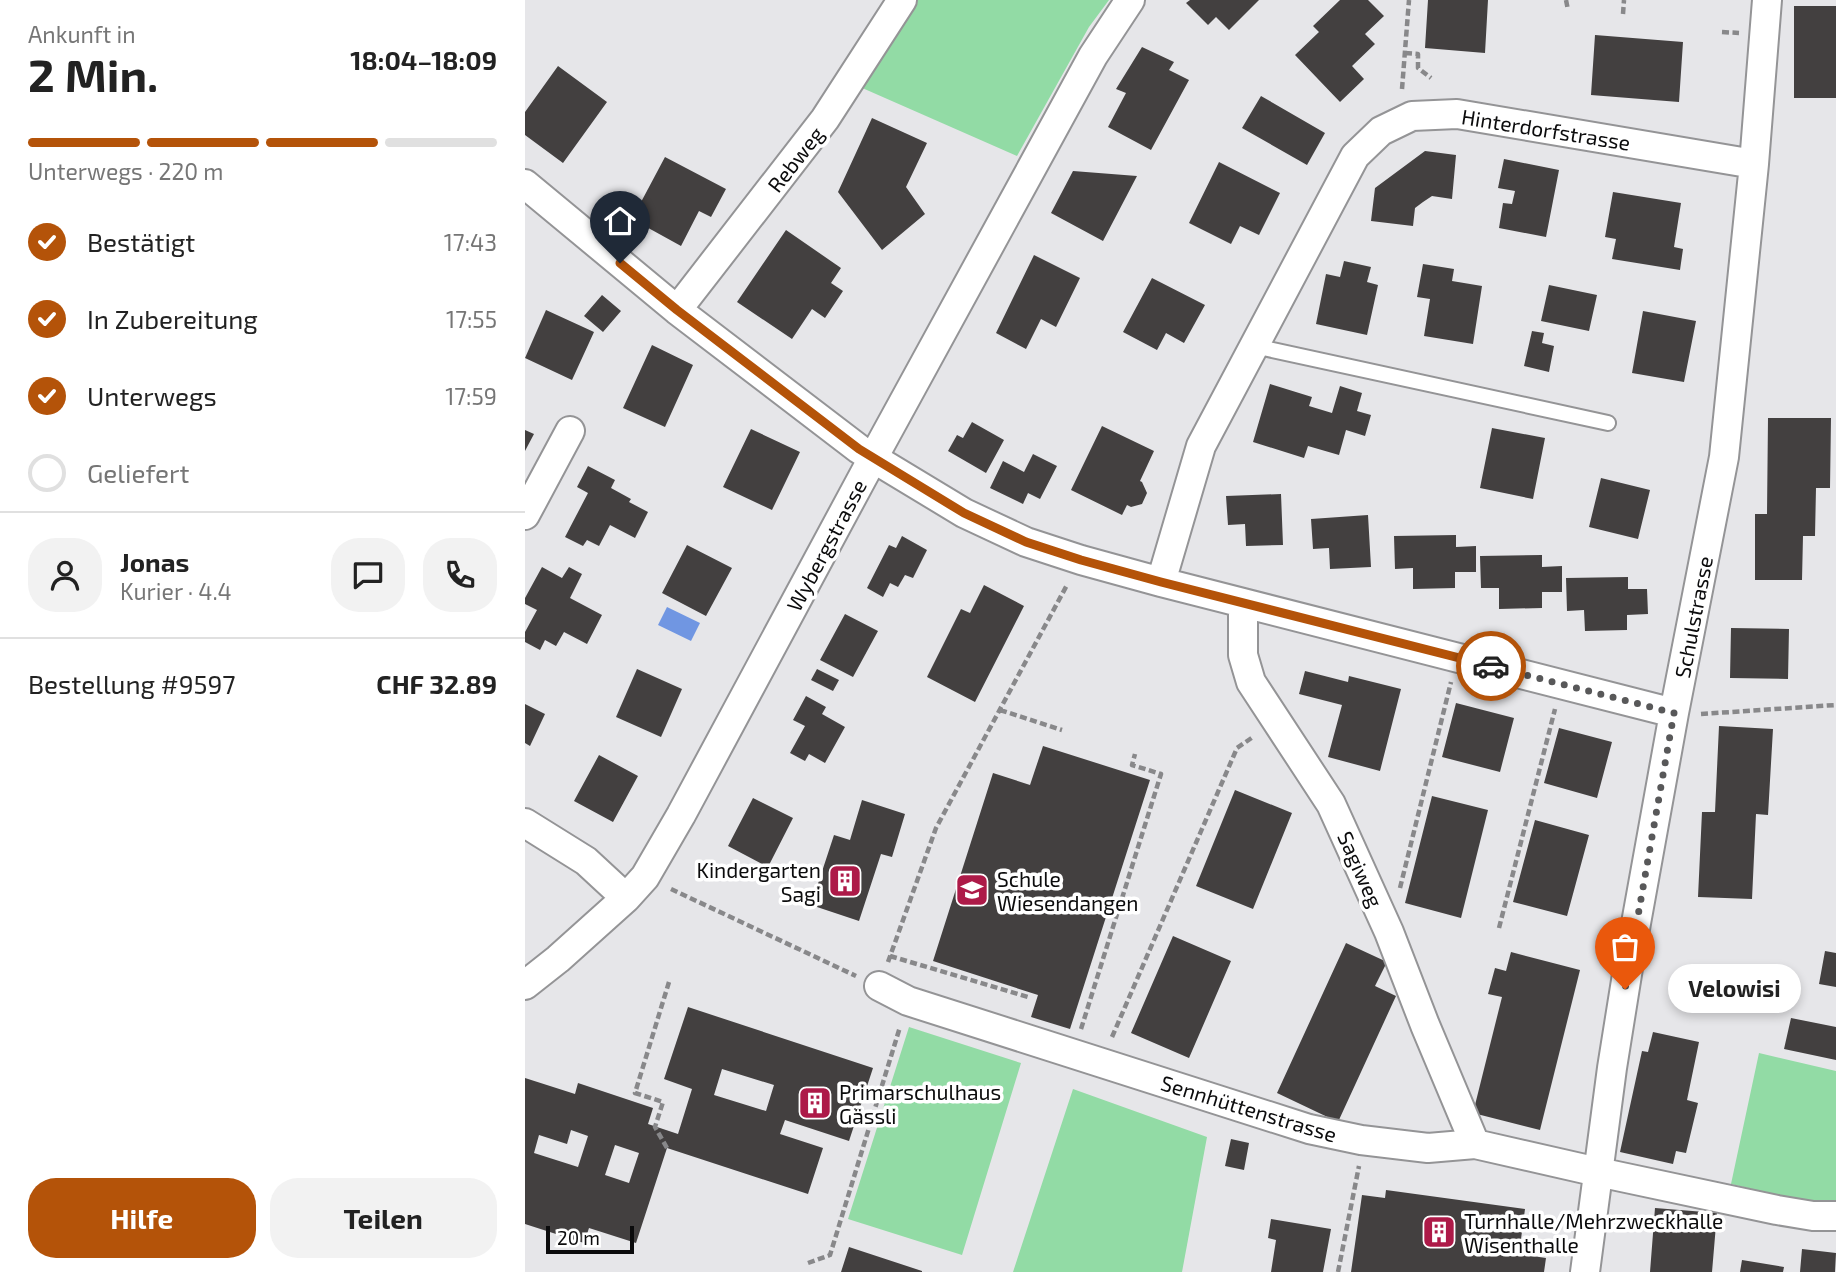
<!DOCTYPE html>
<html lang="de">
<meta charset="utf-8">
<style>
body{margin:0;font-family:"Exo 2",sans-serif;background:#f2f2f2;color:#222;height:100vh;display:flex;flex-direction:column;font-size:26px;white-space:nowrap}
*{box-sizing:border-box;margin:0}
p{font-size:23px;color:#767676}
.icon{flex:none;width:38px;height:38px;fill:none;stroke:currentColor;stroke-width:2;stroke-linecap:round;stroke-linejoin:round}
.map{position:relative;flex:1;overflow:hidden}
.sheet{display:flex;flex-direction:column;background:#fff;width:525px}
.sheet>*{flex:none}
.scale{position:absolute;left:21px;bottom:18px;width:88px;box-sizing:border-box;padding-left:7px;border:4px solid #0b0b0c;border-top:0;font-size:19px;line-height:24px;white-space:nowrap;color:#0b0b0c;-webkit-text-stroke:5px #fff;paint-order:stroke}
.pin{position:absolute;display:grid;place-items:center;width:60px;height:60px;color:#fff;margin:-72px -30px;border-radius:50% 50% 50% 0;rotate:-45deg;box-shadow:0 0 7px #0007}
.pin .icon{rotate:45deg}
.courier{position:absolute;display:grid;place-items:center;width:70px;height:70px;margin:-35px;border:5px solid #b45309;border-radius:50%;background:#fff;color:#222;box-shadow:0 2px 9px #0007}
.bubble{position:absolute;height:49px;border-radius:24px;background:#fff;box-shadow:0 4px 10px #0003;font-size:23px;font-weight:700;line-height:49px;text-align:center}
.head em{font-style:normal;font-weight:700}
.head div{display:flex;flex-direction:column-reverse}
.head{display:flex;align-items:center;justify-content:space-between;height:119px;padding:0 28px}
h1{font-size:46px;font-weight:700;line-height:52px}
.bar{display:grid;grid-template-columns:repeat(4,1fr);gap:10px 7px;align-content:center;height:84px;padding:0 28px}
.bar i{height:9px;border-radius:5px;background:#e0e0e0}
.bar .selected{background:#b45309}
.bar p{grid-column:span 4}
.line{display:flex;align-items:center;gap:18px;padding:0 28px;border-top:2px solid #e0e0e0}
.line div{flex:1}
.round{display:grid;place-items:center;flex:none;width:74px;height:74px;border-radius:28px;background:#f2f2f2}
ol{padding:0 28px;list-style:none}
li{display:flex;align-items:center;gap:21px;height:77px}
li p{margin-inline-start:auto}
li .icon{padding:7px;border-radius:50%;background:#b45309;color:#fff;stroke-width:4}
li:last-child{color:#767676}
li i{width:38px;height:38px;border:4px solid #e0e0e0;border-radius:50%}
.cta{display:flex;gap:14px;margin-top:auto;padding:14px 28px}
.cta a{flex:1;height:80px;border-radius:28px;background:#b45309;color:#fff;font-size:28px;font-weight:700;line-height:80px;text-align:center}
.cta a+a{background:#f2f2f2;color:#222}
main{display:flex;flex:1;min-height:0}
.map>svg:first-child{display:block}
.green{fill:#92dba5}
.water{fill:#7096e2}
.building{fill:#434040;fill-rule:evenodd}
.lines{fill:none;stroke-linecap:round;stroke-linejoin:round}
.lane-casing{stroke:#949496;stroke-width:18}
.street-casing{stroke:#949496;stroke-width:32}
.path{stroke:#88888a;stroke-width:4.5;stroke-dasharray:7 3.5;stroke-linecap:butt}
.lane{stroke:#fff;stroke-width:14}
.street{stroke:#fff;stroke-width:28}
.done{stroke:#585859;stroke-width:7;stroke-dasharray:0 12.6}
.route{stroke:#b45309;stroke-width:9}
.labels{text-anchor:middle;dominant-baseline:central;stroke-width:7;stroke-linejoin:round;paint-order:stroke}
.street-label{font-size:21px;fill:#0b0b0c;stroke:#fff}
.poi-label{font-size:21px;fill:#0b0b0c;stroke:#fff;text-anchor:start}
</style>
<main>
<section class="sheet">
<div class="head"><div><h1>2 Min.</h1><p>Ankunft in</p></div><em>18:04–18:09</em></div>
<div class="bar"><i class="selected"></i><i class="selected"></i><i class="selected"></i><i></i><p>Unterwegs · 220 m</p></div>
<ol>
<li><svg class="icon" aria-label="check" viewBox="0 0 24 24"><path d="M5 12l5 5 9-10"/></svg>Bestätigt<p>17:43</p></li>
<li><svg class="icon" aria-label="check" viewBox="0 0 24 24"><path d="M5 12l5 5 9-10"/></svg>In Zubereitung<p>17:55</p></li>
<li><svg class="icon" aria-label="check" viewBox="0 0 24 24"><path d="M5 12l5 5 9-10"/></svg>Unterwegs<p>17:59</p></li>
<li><i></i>Geliefert</li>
</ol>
<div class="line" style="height:126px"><a class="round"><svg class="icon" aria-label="person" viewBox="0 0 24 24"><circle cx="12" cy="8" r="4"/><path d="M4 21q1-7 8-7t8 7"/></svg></a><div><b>Jonas</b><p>Kurier · 4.4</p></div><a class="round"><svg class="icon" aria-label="chat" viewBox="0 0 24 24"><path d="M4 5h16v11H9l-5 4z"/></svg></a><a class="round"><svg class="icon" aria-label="phone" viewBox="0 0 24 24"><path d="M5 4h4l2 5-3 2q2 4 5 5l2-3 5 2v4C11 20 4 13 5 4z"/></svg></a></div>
<div class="line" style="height:91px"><div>Bestellung #9597</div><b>CHF 32.89</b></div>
<div class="cta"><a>Hilfe</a><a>Teilen</a></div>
</section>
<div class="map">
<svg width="1311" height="1272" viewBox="0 0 1311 1272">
<rect width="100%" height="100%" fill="#e6e6e9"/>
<path class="green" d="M388,0h196l-20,27 -72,129 -157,-69z
M384,1027l112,36 -59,192 -114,-36z
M1234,1053l77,18v132h-25l-80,-19z
M548,1089l134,48 -25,135h-169z"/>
<path class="water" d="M142,607l33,16 -9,18 -33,-16z"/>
<path class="building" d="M665,0h69l-30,30 -13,-13 -8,8 -22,-22z
M815,0h28l16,16 -19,18 10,10 -23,22 12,13 -24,23 -45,-47 24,-23 -6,-6z
M903,0h60l-3,53 -60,-5z
M1269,6h42v92h-42z
M1070,35l88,7 -4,60 -88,-7z
M617,47l32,15 -5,8 20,10 -38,70 -43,-23 18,-34 -10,-4z
M33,66l49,36 -44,61 -38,-28v-23z
M736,96l64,37 -18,32 -65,-37z
M347,118l55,25 -21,44 19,27 -43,36 -44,-58z
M900,151l31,4 -4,44 -20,-3 -9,6 -8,6 -2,18 -42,-5 4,-33z
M140,157l61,32 -15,28 -12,-6 -18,35 -49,-27z
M979,159l55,11 -13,67 -47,-9 4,-25 9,1 3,-13 -17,-3z
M694,162l61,31 -21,42 -19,-9 -9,18 -42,-21z
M548,171l64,5 -34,65 -52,-28z
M1088,192l68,11 -7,44 9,2 -3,21 -68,-11 4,-20 -11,-2z
M261,230l55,38 -10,15 12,8 -18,27 -13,-9 -20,30 -55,-37z
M509,255l46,23 -24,49 -15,-8 -15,30 -30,-16z
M819,261l27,6 -4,15 11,3 -11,50 -51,-11 10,-50 14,3z
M898,264l31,5 -2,12 30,5 -9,58 -49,-8 6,-37 -13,-2z
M627,278l53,27 -21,38 -18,-10 -9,17 -34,-18z
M1024,285l48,10 -8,36 -48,-10z
M77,295l19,16 -18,21 -19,-16z
M21,310l48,22 -22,48 -47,-22z
M1118,311l53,10 -12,61 -52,-9z
M1007,331l12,2 -2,10 12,3 -5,26 -25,-6z
M127,345l41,20 -28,62 -42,-19z
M745,384l42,13 -3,9 23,7 8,-27 22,7 -5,18 14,4 -6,21 -19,-6 -7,25 -31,-9 -4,12 -51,-16z
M1243,418h63l-1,70h-14l-1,48h-12l-1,44h-47v-66h12z
M447,422l32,18 -18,33 -38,-22 9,-16 6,3z
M577,426l52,25 -14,30 2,1 5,11 -5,11 -11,3 -4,-2 -5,10 -51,-25z
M967,428l53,10 -12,61 -53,-11z
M226,429l49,23 -28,58 -49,-23z
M0,430l9,4 -9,17z
M508,454l24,12 -17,33 -12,-6 -5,11 -33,-16 13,-27 21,11z
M63,466l27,14 -4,8 20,11 -2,3 19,10 -13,26 -25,-13 -11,21 -12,-6 -4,6 -18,-9 23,-44 -11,-6z
M1076,478l49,12 -12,49 -49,-12z
M756,494l2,51 -37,1 -1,-22 -17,1 -2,-29z
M843,515l3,52 -41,2 -1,-21 -16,1 -2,-30z
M931,535v12l20,-1v26h-21v16l-42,1v-21l-18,1 -1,-33z
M377,536l25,14 -14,28 -8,-3 -7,12 -8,-4 -7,14 -16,-9 22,-43 7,3z
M162,545l45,23 -26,48 -44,-23z
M1017,555v12l20,-1v26h-20v16l-43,1v-21h-18l-1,-32z
M17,567l20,11 7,-11 13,7 -12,24 32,17 -15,29 -23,-12 -8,14 -11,-6 -5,10 -15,-8v-10l12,-22 -12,-6v-6z
M1103,577v12h19l1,25 -21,1v15l-42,1 -1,-21 -17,1 -1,-33z
M459,585l40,21 -49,96 -48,-25 34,-68 9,4z
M320,614l33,17 -25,46 -33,-17z
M1206,628l58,1 -1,50 -58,-1z
M112,669l45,20 -21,48 -45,-20z
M292,669l22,11 -6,11 -22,-11z
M780,671l43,11 1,-6 52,13 -21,82 -52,-14 14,-52 -43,-11z
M281,696l20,11 -4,7 23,13 -20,36 -16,-9 -4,7 -15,-8 15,-27 -12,-6z
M931,703l58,15 -14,54 -58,-15z
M0,704l20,10 -15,32 -5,-3z
M1194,726l54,3 -5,86 -12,-1 -4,85 -54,-2 4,-85h13z
M1034,728l53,14 -15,56 -53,-15z
M518,746l107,34 -80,249 -39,-12 7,-22 -105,-34 60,-188 37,12z
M74,755l39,21 -25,46 -39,-21z
M710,790l57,23 -39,96 -57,-23z
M907,796l56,14 -27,108 -56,-15z
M228,798l40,20 -25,49 -40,-21z
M337,800l43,14 -13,43 -11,-3 -22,67 -48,-16 23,-70 16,5z
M1010,820l54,15 -22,81 -54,-14z
M648,936l58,25 -42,97 -58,-25z
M821,943l41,19 -12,24 21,10 -58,126 -61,-29z
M1300,951l11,2v34l-17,-3z
M986,952l69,18 -40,160 -67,-17 29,-116 -14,-3 7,-26 11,3z
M163,1007l185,61 -24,73 -64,-21 -5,14 43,14 -15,46 -141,-46 -31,95 -47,-15 -5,15 -59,-19v-146l50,16 3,-11 75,25 -5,16 30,10 14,-45 -28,-10zM197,1069l52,16 -8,26 -52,-16zM46,1130l17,6 -10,31 -44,-14 5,-18 28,9zM90,1145l24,8 -10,30 -24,-8z
M1266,1018l45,9v33l-52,-11z
M1128,1032l46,10 -12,58 11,3 -12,50 -10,-2 -3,13 -53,-12 22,-101 6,1z
M706,1139l18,4 -5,27 -19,-4z
M861,1190l139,19 -6,45 27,4 -2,14h-193l11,-77 23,3z
M1130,1208l62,5 -5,59h-62z
M746,1219l60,10 -8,43h-52l5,-32 -8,-2z
M324,1247l73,24v1h-81z
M1277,1249l34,4 -1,19h-35z
M1217,1260l42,7 -1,5h-43z"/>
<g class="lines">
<defs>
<path id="lane" d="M729,346l354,77"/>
<path id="street" d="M0,184l152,126 182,139 14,9 91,55 62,29 55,18 80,22 513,131
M152,310l148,-191 77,-119
M0,515l45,-84
M636,582l40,-136 154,-290 26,-25 31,-15 45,-2 297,50
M718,603v52l8,27 80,122 58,128 36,93 50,119
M0,823l61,38 40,37
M0,985l33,-26 68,-61 19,-21 36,-62 192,-357 220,-402 37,-56
M354,986l29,15 401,128 52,11 67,8 47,-4 123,28 179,38 36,6h23
M1060,1272l27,-204 17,-106 45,-249 50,-256 30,-293 13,-164"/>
</defs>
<use href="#lane" class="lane-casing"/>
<use href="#street" class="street-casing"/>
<path class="path" d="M1041,0l2,10
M1098,14l1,-14
M1197,32l17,1
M880,53l13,1v14l13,10
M877,89l7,-89
M475,710l62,20
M1176,714l135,-9
M875,888l51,-206
M146,889l185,87
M974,928l56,-219
M365,956l138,41
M363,962l48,-134 131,-243
M556,1029l80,-255 -29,-9 3,-11
M587,1037l125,-289 16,-11
M142,1148l-12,-21 8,-25 -28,-9 34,-111
M283,1263l22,-8 70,-228
M813,1272l21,-106"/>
<use href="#lane" class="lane"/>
<use href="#street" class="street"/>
</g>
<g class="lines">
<path class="done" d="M966,666l183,47 -49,276"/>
<path class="route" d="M95,263l57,47 182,139 105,64 62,29 55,18 80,22 330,84"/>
</g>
<defs>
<symbol id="building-square" viewBox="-11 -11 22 22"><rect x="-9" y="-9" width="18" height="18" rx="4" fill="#ad1a48" stroke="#fff"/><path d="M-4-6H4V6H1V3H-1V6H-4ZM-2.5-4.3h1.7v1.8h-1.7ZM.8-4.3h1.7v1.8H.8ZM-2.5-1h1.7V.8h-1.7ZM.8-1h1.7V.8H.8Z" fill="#fff"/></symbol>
<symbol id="school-square" viewBox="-11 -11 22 22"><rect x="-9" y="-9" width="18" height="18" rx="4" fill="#ad1a48" stroke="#fff"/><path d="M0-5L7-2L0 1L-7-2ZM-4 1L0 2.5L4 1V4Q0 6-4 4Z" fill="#fff"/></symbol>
</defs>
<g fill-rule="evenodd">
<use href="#building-square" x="301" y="862" width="38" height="38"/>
<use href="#school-square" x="428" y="871" width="38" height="38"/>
<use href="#building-square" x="271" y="1084" width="38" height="38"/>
<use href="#building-square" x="895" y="1213" width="38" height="38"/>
</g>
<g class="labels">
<g class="street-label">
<text transform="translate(1021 129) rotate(9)">Hinterdorfstrasse</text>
<text transform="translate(270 159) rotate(-52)">Rebweg</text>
<text transform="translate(301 545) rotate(-62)">Wybergstrasse</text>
<text transform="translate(1168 617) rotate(-79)">Schulstrasse</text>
<text transform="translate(836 869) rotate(66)">Sagiweg</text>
<text transform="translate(724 1108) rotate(17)">Sennhüttenstrasse</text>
</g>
<g class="poi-label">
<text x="296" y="869" text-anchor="end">Kindergarten<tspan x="296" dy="24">Sagi</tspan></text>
<text x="472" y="878">Schule<tspan x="472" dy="24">Wiesendangen</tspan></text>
<text x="314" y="1091">Primarschulhaus<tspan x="314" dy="24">Gässli</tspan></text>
<text x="939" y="1220">Turnhalle/Mehrzweckhalle<tspan x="939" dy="24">Wisenthalle</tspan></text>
</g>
</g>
</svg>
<div class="scale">20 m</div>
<div class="pin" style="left:1100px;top:989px;background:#ea580c"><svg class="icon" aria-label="bag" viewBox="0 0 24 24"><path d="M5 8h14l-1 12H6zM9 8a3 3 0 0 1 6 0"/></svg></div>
<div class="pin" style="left:95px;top:263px;background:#1f2937"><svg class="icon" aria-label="home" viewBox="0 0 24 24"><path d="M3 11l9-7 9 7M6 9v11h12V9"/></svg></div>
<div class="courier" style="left:966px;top:666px"><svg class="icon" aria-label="car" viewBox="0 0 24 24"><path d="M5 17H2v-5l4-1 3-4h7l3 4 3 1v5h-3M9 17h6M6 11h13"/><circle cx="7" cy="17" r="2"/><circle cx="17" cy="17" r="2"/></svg></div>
<div class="bubble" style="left:1143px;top:964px;width:133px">Velowisi</div>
</div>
</main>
